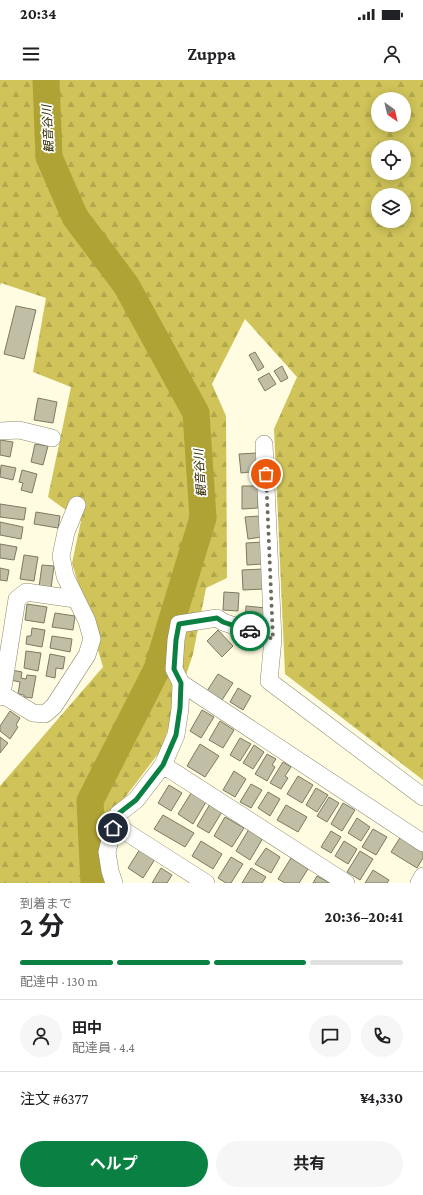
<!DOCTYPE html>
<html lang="ja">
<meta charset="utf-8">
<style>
body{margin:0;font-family:"Crimson Pro","Noto Sans JP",serif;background:#f6f6f6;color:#202124;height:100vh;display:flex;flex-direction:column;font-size:15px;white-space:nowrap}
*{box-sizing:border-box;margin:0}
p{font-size:13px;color:#757577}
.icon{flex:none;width:22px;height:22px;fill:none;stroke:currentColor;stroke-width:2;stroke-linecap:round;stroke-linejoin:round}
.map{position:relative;height:803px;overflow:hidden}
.drawer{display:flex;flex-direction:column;background:#fff;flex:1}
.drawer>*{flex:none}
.needle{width:26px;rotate:146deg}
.fabs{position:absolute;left:371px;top:12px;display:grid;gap:8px}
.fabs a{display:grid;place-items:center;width:40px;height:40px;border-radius:50%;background:#fff;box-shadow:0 2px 10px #0003;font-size:20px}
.pin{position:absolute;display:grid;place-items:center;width:34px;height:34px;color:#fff;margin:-17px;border:2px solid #fff;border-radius:50%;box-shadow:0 1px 4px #0007}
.courier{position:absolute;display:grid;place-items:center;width:40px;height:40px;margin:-20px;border:3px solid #0b8043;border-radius:50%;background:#fff;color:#222;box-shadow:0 1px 5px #0007}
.headline em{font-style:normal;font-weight:700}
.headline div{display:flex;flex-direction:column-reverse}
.headline{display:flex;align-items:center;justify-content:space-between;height:68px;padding:0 20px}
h1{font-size:26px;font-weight:700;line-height:30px}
.bar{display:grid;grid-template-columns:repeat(4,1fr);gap:6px 4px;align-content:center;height:48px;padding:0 20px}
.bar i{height:5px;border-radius:3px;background:#e0e0e0}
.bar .current{background:#0b8043}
.bar p{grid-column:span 4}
.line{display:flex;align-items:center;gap:10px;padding:0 20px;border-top:1px solid #e0e0e0}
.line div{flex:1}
.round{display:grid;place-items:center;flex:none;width:42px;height:42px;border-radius:21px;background:#f6f6f6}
.primary-button{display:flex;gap:8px;margin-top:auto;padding:8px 20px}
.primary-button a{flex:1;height:46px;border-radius:24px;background:#0b8043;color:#fff;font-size:16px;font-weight:700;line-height:46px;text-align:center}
.primary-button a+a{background:#f6f6f6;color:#202124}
.status{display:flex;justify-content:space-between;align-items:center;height:28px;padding:0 20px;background:#fff;direction:ltr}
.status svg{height:11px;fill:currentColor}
header{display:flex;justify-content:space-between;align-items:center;height:52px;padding:0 20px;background:#fff;font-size:18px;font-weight:700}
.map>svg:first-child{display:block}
.forest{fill:url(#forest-firs);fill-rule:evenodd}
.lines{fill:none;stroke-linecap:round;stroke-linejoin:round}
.river{stroke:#afa335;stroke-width:27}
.building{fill:#c0bea4;stroke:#7c7a62}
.street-casing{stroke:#8b8970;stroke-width:18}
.street{stroke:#fff;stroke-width:17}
.done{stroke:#6d6c5c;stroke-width:4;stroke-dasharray:0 7.2}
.route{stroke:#0b8043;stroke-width:5}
.labels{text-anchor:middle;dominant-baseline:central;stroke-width:3.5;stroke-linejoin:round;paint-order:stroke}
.water-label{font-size:12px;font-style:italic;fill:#332d00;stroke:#fff}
</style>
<div class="status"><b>20:34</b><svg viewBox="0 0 49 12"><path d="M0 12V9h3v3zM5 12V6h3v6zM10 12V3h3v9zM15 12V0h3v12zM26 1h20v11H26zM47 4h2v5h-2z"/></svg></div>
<header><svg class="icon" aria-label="menu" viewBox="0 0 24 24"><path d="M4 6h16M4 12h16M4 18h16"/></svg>Zuppa<svg class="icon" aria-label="person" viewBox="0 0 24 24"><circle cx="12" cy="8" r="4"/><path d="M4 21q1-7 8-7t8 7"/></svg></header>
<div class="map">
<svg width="423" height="803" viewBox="0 0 423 803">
<defs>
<pattern id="forest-firs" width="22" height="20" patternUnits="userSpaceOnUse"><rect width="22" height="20" fill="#cfc359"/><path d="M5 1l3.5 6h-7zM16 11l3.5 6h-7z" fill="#b1a74d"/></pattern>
</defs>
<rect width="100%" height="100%" fill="#fffce1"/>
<path class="forest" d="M0,0h423v700l-138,-106 -11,-245 23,-52 -52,-58 -33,65 14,32 1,162 -21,10 -13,66 -32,96 -70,92 14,41h-105v-97l103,-119 -31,-104 9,-42 -33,-24 23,-110 -38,-15 13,-74 -45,-15 -1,3zM378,19h26v26h-26zM378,67h26v26h-26zM378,115h26v26h-26z"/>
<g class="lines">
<path class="river" d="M46,0l3,77 26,60 51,68 70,128 7,105 -46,151 -67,132 4,82"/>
</g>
<path class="building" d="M16,226l20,4 -12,49 -20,-5z
M255,272l9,15 -6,4 -9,-16z
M282,286l6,12 -7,4 -7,-11z
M269,293l7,11 -11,7 -7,-12z
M38,318l19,4 -4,21 -19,-3z
M0,360l13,2 -3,15 -10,-2z
M35,364l13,2 -5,19 -12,-3z
M257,373l1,18 -17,2 -2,-19z
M1,385l15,3 -3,12 -13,-3z
M22,390l15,4 -5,19 -11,-3 2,-7 -4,-1z
M242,406h16v22l-16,1z
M0,424l26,4 -2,12 -24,-3z
M36,432l24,4 -2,12 -24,-4z
M259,436l3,21 -14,2 -3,-22z
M0,442l23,5 -2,12 -21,-4z
M262,462l1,22 -16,1 -1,-22z
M0,464l17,3 -3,13 -14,-2z
M24,475l14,2 -4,24 -14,-2z
M42,485l12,1 -3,22 -12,-1z
M0,488l9,2 -2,11 -7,-1z
M263,489l1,20 -21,1 -1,-20z
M224,512l15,1 -1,18 -15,-1z
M27,524l20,3 -3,16 -19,-3z
M246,526l20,2v15l-21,-1z
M55,533l20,3 -2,14 -21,-3z
M32,548l13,2 -3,17 -16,-3 1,-8h4z
M218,550l15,16 -11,11 -15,-16z
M52,556l20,3 -2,13 -20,-4z
M26,571l15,2 -3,18 -14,-3z
M50,574l15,3 -2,12 -7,-1 -1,10 -9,-2z
M12,590l10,2 -1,6 5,1 1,-4 9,1 -4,22 -8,-1v-2l-6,-1 2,-12 -10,-2z
M218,594l15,9 -11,17 -15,-9z
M238,608l13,8 -8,14 -13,-8z
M202,630l12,7 -13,21 -11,-7z
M10,631l10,7 -4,7 2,2 -8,12 -10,-8v-5z
M220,641l14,9 -11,18 -14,-8z
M0,657l8,6 -8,10z
M240,658l11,6 -11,17 -10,-6z
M200,664l19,12 -14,21 -18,-11z
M254,665l10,7 -11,17 -10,-6z
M267,674l9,5 -4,6 3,2 -8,14 -12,-7z
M283,682l8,5 -6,9 3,2 -7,11 -11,-6z
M234,691l12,8 -11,18 -12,-7z
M298,696l15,9 -11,18 -15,-9z
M251,704l11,6 -11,18 -11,-6z
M169,705l13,8 -11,18 -13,-8z
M316,708l12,7 -11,17 -11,-7z
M268,712l12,7 -10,17 -12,-8z
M191,713l15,9 -13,22 -15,-10z
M329,717l10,6 -12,19 -10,-6z
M343,723l12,7 -13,21 -11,-7z
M210,724l12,8 -13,21 -12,-7z
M286,725l21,12 -9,15 -21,-12z
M163,735l31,18 -9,14 -31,-18z
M225,737l19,11 -12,19 -18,-11z
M357,738l13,9 -9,14 -13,-8z
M249,749l14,9 -13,22 -14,-9z
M373,749l14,8 -11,18 -14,-8z
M331,751l10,6 -10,16 -10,-6z
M401,756l22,14v8l-6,10 -26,-16z
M201,761l21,13 -9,15 -21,-13z
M344,761l13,8 -9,15 -13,-8z
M266,768l14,9 -9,16 -16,-9z
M140,769l15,10 -12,19 -15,-10z
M360,771l13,8 -13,21 -13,-8z
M231,777l12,7 -12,19h-5l-8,-5z
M291,778l17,11 -9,14h-14l-7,-4z
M161,788l11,7 -5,8h-15z
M251,788l15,9 -4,6h-20z
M373,790l16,10 -2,3h-22z
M317,796l13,7h-17z"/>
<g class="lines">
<defs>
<path id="street" d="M0,351l19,-1 33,8
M264,364l9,195 -4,42 154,116
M181,603l-7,-14 2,-29 3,-16 38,-6 6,4 50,17
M0,613l33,20 12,1 9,-8 33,-51 5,-16 -5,-18 -22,-45 -4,-20 5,-24 11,-27
M0,617l2,-3 15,-95 9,-7 49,7
M163,685l183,118
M113,748l10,2 83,53
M114,803l-4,-12 -3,-19 6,-24 5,-14 18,-14 27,-35 13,-30 4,-26 1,-26 242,160
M419,803l4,-7"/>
</defs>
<use href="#street" class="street-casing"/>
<use href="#street" class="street"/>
</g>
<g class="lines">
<path class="done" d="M250,551l23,8 -7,-165"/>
<path class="route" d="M113,748l5,-14 18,-14 27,-35 13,-30 4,-27 1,-25 -7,-14 2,-29 3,-16 38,-6 6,4 27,9"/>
</g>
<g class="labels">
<g class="water-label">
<text transform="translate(48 49) rotate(-93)">観音谷川</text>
<text transform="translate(200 393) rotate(-94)">観音谷川</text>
</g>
</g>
</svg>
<div class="fabs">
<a><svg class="needle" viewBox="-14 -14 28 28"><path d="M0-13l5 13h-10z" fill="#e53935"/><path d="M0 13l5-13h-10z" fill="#757577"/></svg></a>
<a><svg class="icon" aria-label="locate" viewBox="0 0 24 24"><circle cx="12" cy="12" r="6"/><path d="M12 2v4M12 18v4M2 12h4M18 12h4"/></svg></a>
<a><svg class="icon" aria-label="layers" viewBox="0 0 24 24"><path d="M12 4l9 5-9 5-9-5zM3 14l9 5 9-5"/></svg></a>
</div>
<div class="pin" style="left:266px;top:394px;background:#ea580c"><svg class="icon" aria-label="bag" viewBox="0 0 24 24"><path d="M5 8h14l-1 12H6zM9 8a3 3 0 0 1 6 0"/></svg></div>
<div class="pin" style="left:113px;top:748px;background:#1f2937"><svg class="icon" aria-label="home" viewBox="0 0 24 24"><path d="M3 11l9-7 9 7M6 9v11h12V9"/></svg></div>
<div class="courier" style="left:250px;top:551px"><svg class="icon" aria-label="car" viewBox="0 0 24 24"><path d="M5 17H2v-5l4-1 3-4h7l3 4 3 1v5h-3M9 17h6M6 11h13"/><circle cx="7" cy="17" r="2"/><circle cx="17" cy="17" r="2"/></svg></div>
</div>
<section class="drawer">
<div class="headline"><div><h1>2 分</h1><p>到着まで</p></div><em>20:36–20:41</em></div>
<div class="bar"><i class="current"></i><i class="current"></i><i class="current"></i><i></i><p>配達中 · 130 m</p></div>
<div class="line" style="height:72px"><a class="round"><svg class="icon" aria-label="person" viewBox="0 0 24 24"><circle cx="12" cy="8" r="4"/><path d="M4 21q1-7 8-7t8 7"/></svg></a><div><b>田中</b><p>配達員 · 4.4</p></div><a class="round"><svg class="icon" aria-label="chat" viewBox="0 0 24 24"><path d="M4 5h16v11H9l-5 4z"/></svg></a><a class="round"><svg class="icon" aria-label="phone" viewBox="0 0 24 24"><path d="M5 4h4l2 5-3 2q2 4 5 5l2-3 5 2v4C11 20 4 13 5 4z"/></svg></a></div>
<div class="line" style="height:52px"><div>注文 #6377</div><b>¥4,330</b></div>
<div class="primary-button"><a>ヘルプ</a><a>共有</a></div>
</section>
